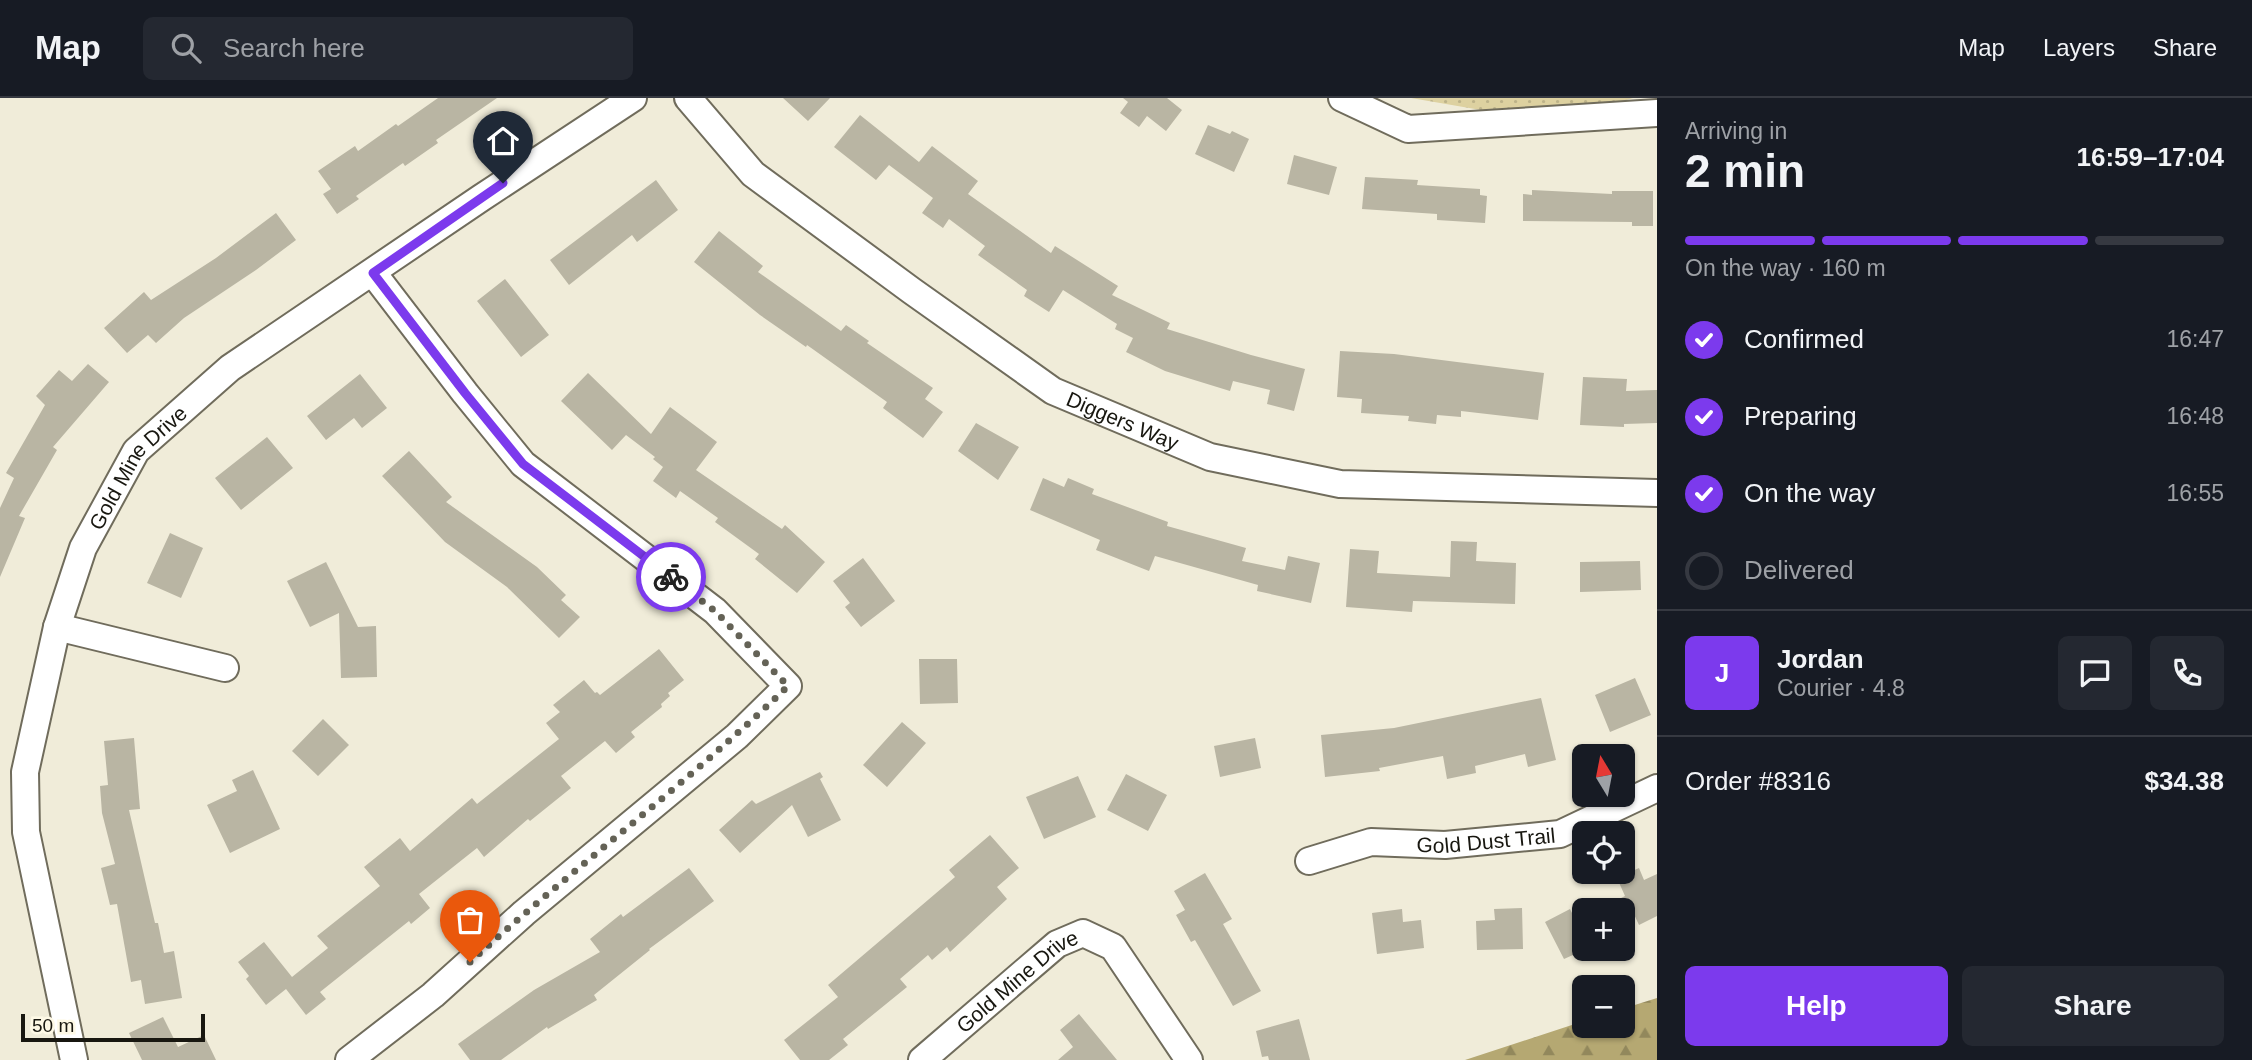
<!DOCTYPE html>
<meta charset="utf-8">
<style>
body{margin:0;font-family:Arial,sans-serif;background:#242831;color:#f1f3f6;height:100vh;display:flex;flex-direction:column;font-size:26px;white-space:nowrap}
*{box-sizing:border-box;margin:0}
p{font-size:23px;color:#9ea1a6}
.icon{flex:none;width:38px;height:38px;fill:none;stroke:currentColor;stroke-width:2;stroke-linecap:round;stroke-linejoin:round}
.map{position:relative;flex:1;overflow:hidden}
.sheet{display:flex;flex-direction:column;background:#171b24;width:595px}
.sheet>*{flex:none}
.needle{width:46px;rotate:350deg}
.controls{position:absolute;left:1572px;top:646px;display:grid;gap:14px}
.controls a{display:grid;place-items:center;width:63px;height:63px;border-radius:10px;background:#171b24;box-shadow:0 2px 5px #0004;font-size:35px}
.scale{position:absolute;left:21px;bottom:18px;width:184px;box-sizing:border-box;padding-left:7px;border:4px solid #181710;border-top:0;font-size:19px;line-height:24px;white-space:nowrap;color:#181710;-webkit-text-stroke:5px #fef9e6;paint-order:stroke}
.pin{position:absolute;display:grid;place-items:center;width:60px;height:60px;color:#fff;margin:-72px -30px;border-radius:50% 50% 50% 0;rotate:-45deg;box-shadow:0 0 7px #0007}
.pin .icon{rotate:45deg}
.courier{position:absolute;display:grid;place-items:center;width:70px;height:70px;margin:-35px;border:5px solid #7c3aed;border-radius:50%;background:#fff;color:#222;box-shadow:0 2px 9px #0007}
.summary em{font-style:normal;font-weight:700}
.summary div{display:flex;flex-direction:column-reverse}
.summary{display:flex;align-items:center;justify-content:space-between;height:119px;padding:0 28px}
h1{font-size:46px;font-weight:700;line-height:52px}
.bar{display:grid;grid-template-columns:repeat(4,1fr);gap:10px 7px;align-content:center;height:84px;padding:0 28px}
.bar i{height:9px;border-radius:5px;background:#363941}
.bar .active{background:#7c3aed}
.bar p{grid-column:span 4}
.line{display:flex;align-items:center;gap:18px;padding:0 28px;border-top:2px solid #363941}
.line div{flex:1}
.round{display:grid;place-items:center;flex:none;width:74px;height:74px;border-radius:10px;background:#242831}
ol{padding:0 28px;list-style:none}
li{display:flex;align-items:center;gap:21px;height:77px}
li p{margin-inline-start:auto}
li .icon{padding:7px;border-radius:50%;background:#7c3aed;color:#fff;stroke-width:4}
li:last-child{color:#9ea1a6}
li i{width:38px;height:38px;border:4px solid #363941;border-radius:50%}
.primary-button{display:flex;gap:14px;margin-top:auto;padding:14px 28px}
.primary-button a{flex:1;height:80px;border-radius:10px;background:#7c3aed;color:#fff;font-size:28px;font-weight:700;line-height:80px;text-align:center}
.primary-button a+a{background:#242831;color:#f1f3f6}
header{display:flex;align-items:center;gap:42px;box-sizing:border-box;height:98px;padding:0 35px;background:#171b24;border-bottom:2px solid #363941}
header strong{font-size:33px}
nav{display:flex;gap:38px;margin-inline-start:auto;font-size:24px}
.search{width:490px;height:63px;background:#242831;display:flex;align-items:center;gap:18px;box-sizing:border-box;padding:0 24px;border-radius:10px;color:#9ea1a6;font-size:26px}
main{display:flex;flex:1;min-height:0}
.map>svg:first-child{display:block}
.forest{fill:url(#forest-firs)}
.park{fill:url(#park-dots)}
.building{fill:#b9b5a3}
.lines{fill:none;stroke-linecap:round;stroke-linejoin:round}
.minor-casing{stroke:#706c5c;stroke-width:30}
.minor{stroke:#fff;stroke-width:26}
.done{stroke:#646256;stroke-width:7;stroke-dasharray:0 12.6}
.route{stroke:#7c3aed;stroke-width:9}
.labels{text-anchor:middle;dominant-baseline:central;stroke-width:5;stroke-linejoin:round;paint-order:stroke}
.street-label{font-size:21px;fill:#181710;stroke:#fef9e6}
</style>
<header>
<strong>Map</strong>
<div class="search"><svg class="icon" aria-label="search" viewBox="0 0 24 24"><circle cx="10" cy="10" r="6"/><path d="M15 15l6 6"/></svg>Search here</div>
<nav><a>Map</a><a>Layers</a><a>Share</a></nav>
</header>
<main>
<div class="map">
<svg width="1657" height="962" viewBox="0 0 1657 962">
<defs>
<pattern id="forest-firs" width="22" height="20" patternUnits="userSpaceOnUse" patternTransform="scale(1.75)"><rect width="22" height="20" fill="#b5a872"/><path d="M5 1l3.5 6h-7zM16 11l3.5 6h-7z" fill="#92885c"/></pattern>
<pattern id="park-dots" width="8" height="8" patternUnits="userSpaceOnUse" patternTransform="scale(1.75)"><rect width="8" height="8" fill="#ddd1a0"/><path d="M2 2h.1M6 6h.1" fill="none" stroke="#bdb389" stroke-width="1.8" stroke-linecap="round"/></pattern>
</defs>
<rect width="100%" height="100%" fill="#f0ecd9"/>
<path class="forest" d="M1657,900v62h-192l119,-39v5h38v-17z"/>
<path class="park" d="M1411,0h222l-82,24z"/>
<path class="building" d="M438,0h59l-61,42 2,3 -33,23 -2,-3 -47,33 3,3 -22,15 -14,-20 8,-5 -13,-18 37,-25 3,5 38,-27 2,2z
M783,0h47l-22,23z
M1123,0h44l15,12 -16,21 -19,-15 -8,11 -19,-14 8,-11z
M860,17l59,47 13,-16 46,35 -10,13 83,59 4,-7 63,40 -6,9 58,28 -3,6 84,26 54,14 -11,42 -27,-7 3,-14 -37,-9 -3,10 -65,-20 -39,-19 7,-14 -18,-9 2,-5 -54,-34 -14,22 -25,-16 3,-6 -49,-35 7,-9 -36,-27 -6,9 -21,-15 11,-15 -44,-33 -13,15 -42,-33z
M1208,27l22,9 2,-3 17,8 -15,33 -39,-18z
M1294,57l43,12 -8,28 -42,-11z
M1365,79l53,3 -1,5 63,4v6l7,1 -2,27 -48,-3v-6l-75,-5z
M656,82l22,30 -41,32 -5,-7 -63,50 -19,-25z
M1532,92l80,4v-3h41v35h-21v-4l-109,-1v-27l9,1z
M276,115l20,27 -40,30 -72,48 -28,25 -8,-8 -21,18 -23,-25 40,-36 7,8 65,-42z
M719,133l44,35 -5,6 83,59 5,-6 23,16 -2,2 66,45 -8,11 18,13 -20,26 -40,-30 4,-6 -80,-57 -1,2 -46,-32 -66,-53z
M505,181l44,56 -28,22 -44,-56z
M1340,253l54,3 150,19 -6,47 -77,-9v6l-24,-2 -1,9 -28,-3 1,-5 -48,-3 1,-14 -25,-2z
M88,266l21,18 -56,65 4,3 -38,66 6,2 -25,59v-69l14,-30 -8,-5 39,-68 -9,-9 23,-26 13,11z
M588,275l63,61 19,-27 47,35 -21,28 86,59 3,-4 40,37 -28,31 -42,-34 4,-5 -44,-32 3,-4 -38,-27 -4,7 -23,-17 10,-14 -10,-8 2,-2 -29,-22 -14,15 -51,-49z
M360,276l27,34 -25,20 -8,-10 -28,22 -19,-24z
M1583,279l44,2 -1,12 31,-1v33l-33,1v3l-44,-2z
M976,325l43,24 -21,33 -40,-29z
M267,339l26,31 -52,42 -26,-32z
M409,353l43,46 -6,5 91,65 29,28 -5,5 19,17 -21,21 -52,-51 -62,-45 -63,-66z
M1043,380l21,9 4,-9 26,11 -2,5 76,28 -1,4 79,22 -4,13 43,9 3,-14 32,7 -9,40 -54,-12 1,-6 -103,-29 -6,15 -53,-21 4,-10 -70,-30z
M170,435l33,15 -22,50 -34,-15z
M1451,443l26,1 -1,19 40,2 -1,41 -102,-3 -1,11 -66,-5 4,-58 29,2 -2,22 73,4z
M863,460l32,43 -34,26 -16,-20 5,-4 -17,-22z
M1640,463l1,29 -61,2v-30z
M326,464l32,65 18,-1 1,51 -36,1 -2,-65 -29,14 -23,-46z
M659,551l25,31 -16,13 2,3 -9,8 1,3 -31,25 4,5 -19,16 -11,-12 -44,35 10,12 -41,33 -2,-2 -44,38 -7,-9 -58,46 11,14 -19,16 -2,-3 -89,71 6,7 -20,16 -20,-26 -20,16 -20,-26 3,-3 -11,-14 26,-20 28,35 36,-29 -11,-12 63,-50 -16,-19 36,-29 10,13 62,-53 5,6 82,-65 -13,-16 14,-11 -7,-7 31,-25 11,13 2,-1 3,3z
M919,561h38l1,44 -38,1z
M1635,580l16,37 -41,17 -15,-37z
M1541,600l15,62 -28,7 -3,-13 -50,12 1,7 -29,6 -4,-23 -64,12 1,3 -55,6 -4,-42 73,-7z
M323,621l26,26 -31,31 -26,-25z
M902,624l24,21 -39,44 -24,-22z
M134,640l6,71 -11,1 26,113h3l6,30 10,-2 8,47 -37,6 -4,-24 -10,2 -14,-78 -7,1 -9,-37 14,-4 -13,-51 -2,-27 8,-1 -4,-44z
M1255,640l6,30 -41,9 -6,-31z
M253,672l27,59 -50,24 -23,-48 30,-14 -5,-11z
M820,674l3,5 -3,2 21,41 -33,17 -16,-32 -52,48 -21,-23 33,-30 4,4z
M1126,676l41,21 -19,36 -41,-21z
M1078,678l18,41 -52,22 -18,-42z
M990,737l29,33 -22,19 10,12 -57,53 -3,-5 -15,13 -4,-5 -28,24 7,8 -64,52 5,6 -19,15h-29l-16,-20 54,-43 -10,-12 127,-108 -6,-7z
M689,770l25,33 -65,48 1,1 -56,45 3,5 -49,29 -1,-2 -46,33h-31l-12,-16 76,-54 66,-38 -10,-13 31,-25 2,3z
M1639,770l5,12 13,-6v42l-18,9 -7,-15h-35l28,-14 -8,-18z
M1205,775l27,46 -9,5 38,67 -28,15 -38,-66 -4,2 -15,-27 9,-5 -11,-19z
M1522,810l1,41 -46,1 -1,-29 19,-1 -1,-11z
M1402,811l1,13 18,-2 3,28 -47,6 -5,-41z
M1570,811l6,12 8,-4v33l-20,9 -19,-37z
M1079,916l38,46h-59l15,-13 -13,-17z
M163,919l15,30 26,-12 12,25h-74l-13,-27z
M1299,921l11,41h-41l-1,-4 -6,1 -6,-26z"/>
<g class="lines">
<defs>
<g id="minor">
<path id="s1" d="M688,0l65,76 159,117 141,100 157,66 130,27 317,9"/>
<path d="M1342,0l66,31 249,-16"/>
<path d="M57,529l168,41"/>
<path id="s2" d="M1309,763l62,-19 74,3 115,-11 97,-46"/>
<path id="s3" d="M74,962l-48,-228 -1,-60 32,-145 26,-79 53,-97 94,-83 251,-170 152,-100"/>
<path d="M349,962l84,-65 91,-82 213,-177 51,-50 -73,-75 -192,-147 -58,-71 -92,-120"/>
<path id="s4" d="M922,962l135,-116 26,-11 30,14 76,113"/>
</g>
</defs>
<use href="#minor" class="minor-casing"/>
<use href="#minor" class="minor"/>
</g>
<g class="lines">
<path class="done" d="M470,864c103,-94 217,-178 318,-276l-73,-75 -44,-34"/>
<path class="route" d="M503,85l-130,90 92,120 58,71 148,113"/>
</g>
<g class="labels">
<g class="street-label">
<text stroke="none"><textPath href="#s1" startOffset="546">Diggers Way</textPath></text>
<text stroke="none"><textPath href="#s3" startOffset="623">Gold Mine Drive</textPath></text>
<text stroke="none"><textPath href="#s2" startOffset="180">Gold Dust Trail</textPath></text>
<text stroke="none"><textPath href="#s4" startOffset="124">Gold Mine Drive</textPath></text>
</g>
</g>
</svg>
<div class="controls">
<a><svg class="needle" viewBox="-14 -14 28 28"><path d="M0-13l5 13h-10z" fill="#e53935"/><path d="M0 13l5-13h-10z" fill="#9ea1a6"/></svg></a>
<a><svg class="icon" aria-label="locate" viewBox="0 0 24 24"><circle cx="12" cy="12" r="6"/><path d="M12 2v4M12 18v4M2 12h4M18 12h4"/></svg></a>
<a>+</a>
<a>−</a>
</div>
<div class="scale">50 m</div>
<div class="pin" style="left:470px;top:864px;background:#ea580c"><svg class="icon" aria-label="bag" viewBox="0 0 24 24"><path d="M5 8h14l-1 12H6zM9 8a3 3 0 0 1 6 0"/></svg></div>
<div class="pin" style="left:503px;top:85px;background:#1f2937"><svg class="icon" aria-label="home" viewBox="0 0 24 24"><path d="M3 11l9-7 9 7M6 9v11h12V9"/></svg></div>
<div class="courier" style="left:671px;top:479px"><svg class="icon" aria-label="bike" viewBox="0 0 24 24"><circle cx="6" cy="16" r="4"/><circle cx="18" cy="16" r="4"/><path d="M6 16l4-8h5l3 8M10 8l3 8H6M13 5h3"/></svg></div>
</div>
<section class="sheet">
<div class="summary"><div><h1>2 min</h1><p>Arriving in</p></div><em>16:59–17:04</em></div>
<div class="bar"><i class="active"></i><i class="active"></i><i class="active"></i><i></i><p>On the way · 160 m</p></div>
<ol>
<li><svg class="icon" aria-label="check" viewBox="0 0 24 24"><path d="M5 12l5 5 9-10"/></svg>Confirmed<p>16:47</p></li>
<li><svg class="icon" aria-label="check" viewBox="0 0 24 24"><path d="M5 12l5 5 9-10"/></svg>Preparing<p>16:48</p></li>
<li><svg class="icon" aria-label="check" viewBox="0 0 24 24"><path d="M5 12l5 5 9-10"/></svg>On the way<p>16:55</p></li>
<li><i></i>Delivered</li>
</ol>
<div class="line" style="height:126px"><b class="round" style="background:#7c3aed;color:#fff">J</b><div><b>Jordan</b><p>Courier · 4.8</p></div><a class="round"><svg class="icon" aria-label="chat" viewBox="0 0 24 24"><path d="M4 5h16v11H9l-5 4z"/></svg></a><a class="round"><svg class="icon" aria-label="phone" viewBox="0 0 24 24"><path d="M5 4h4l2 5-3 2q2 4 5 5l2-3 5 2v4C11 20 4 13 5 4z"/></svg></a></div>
<div class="line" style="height:91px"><div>Order #8316</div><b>$34.38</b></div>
<div class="primary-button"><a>Help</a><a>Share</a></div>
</section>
</main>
